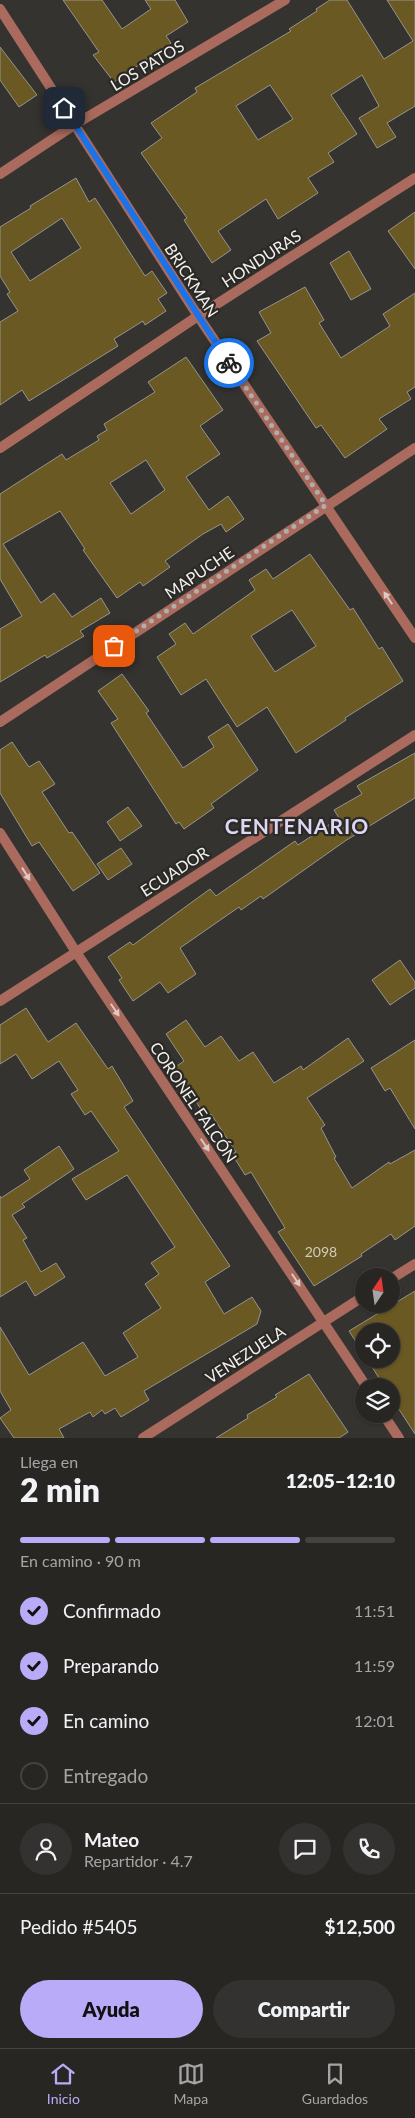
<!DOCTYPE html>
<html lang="es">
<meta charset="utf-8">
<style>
body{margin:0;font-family:Lato,sans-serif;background:#343230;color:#f1f3f6;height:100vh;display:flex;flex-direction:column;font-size:19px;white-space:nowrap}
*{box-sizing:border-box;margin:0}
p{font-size:16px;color:#a5a5a6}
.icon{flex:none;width:28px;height:28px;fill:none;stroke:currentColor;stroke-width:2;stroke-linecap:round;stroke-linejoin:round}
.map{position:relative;height:1438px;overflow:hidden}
.side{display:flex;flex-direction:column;background:#282623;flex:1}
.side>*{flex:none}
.needle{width:32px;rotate:13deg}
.fabs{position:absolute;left:355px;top:1268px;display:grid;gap:10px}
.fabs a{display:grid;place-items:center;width:45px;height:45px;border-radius:50%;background:#282623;box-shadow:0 1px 4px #0004,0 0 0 1px #444341;font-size:25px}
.pin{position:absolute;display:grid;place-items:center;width:42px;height:42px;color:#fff;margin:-21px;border-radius:10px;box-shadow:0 2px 8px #0006}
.courier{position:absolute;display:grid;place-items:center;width:50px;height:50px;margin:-25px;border:4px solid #1a73e8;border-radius:50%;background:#fff;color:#222;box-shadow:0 1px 6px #0007}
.headline em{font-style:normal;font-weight:800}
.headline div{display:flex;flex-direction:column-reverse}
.headline{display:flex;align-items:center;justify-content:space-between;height:85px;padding:0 20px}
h1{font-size:32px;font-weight:800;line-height:38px}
.bar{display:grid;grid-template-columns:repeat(4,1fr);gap:8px 5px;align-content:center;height:60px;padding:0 20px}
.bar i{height:6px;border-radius:4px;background:#444341}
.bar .current{background:#b9abf7}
.bar p{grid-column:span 4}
.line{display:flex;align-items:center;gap:12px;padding:0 20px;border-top:1px solid #444341}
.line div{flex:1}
.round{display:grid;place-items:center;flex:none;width:52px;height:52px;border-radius:26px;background:#343230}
ol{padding:0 20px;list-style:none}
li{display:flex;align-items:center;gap:15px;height:55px}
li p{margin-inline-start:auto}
li .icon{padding:5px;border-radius:50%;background:#b9abf7;color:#111;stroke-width:4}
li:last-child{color:#a5a5a6}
li i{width:28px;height:28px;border:2px solid #444341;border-radius:50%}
.primary-button{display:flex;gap:10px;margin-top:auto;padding:10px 20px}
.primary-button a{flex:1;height:58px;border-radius:30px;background:#b9abf7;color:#111;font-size:20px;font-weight:800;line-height:58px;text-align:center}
.primary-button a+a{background:#343230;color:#f1f3f6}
.dock{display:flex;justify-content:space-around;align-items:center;height:70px;border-top:1px solid #444341;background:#282623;font-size:14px;color:#a5a5a6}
.dock a{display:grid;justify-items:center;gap:2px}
.dock .current{color:#b9abf7}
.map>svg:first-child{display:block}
.building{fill:#6b5923;stroke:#95948e;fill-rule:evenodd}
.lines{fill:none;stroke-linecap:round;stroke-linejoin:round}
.street{stroke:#aa6b5e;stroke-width:10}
.oneway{fill:#dcc9c3}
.done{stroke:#b0aeab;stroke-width:5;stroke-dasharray:0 9}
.route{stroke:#1a73e8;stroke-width:6}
.labels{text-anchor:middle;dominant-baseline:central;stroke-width:4.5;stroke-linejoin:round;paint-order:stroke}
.number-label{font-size:14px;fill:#d0cbbb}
.street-label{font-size:16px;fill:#f2f1ee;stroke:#2b2925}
.district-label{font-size:21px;font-weight:bold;letter-spacing:1px;fill:#dbd7f4;stroke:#2b2925}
</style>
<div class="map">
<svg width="415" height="1438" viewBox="0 0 415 1438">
<rect width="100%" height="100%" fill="#35332f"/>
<path class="building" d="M63,0h39l20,29 29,-20 -6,-9h30l13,22 -22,14 5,7 -57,39 -21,-27 6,-3z
M330,0h17l37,59 29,-18 -26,-41h28v106l-28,17 9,14 -19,11 -18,-30 20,-12 -17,-31 -31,20 26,39 -29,19 6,9 -26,16 10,15 -40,26 -12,-20 -48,32 13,19 -19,13 -28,-43 3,-2 -46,-65 21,-15 -11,-15 46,-31 -2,-4 96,-57 -2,-2 28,-18 -1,-2zM270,85l23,34 -35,21 -22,-34z
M0,47l37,48 -18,12 -19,-27z
M76,178l13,24 6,-4 50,78 7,-5 15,22 -9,6 8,12 -21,14 -2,-4 -29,18 4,7 -89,55 -7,-11 -22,15v-83l18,-11 -11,-17 3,-2 -10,-16v-49l31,-19 -1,-2zM62,218l19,30 -51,33 -19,-29z
M415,212v57l-27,-38z
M349,251l22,38 -20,11 -21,-37z
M305,287l19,33 -5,3 22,35 49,-32 -7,-12 32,-21v94l-8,5 4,7 -32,20 8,10 -42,29 -24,-33 -5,3 -59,-87 14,-8 -12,-21z
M186,357l37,53 -23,16 20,28 -34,23 23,33 19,-14 16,23 -18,13 -5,-8 -18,10 -38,27 5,6 -27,19 -3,-4 -23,16 -34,-48 2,-1 -25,-38 -57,33 38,59 13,-10 18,24 29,-19 9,15 -30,18 4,5 -37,22 -2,-3 -45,27v-53l22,-13 -22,-37v-85l62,-40 4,6 33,-20 -2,-4 10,-6 -3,-6 51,-32 -7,-10zM146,460l19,30 -34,24 -21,-31z
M310,554l40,56 3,-2 26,41 3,-2 21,34 -58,37 1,2 -50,33 -29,-46 -30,20 -31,-48 -25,16 -24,-38 19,-13 -7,-10 16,-11 8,11 62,-44 -6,-10 17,-11 7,10zM292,610l24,36 -41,26 -24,-36z
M122,674l27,37 -3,2 37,55 31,-21 -6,-10 20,-13 30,46 -47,34 3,4 -30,21 -5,-7 -3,2 -65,-101 7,-4 -20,-28z
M12,742l17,25 10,-6 16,23 -13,8 27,41 3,-1 28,41 -27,18 -34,-49 -7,4 -32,-53v-43z
M415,753v45l-70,43 -82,58 -2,-3 -20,14 -2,-3 -59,41 16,26 -28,19 -8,-11 -27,19 -14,-21 3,-2 -14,-21 22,-15 3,3 77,-56 6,7 79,-55 3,4 41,-27 -5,-8 28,-16 -5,-8z
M128,807l14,19 -22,15 -13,-19z
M121,848l11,16 -24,16 -11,-16z
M400,960l15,22v6l-25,17 -18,-25z
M26,1008l22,34 28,-19 32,46 4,-3 21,35 -9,6 106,159 -25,16 19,32 28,-17 9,14 -4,13 -113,67 5,9 -28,17 -6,-9 -10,6 -3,-4 -9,7 -3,-5 -31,17 5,9h-50l-14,-20 11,-8 -11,-19v-64l29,48 54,-33 22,34 33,-19 -15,-24 38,-25 -16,-24 14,-10 -8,-11 24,-16 -48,-72 -41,25 -14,-21 47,-28 -28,-40 -6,4 -14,-21 7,-4 -19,-29 -27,18 -16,-25 -16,10v-39z
M186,1020l19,27 16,-11 18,25 14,-9 21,31 27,-17 2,4 45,-32 16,23 -57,37 18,27 -4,3 15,29 -2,1 18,30 37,-26 1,2 25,-14v76l-20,14 -4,-6 -30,20 1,2 -48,30 -36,-54 7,-4 -34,-56 -6,3 -13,-21 4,-2 -25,-38 -5,3 -32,-49 10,-7 -18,-27z
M415,1040v89l-25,-41 -5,3 -14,-23z
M59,1146l15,23 -52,35 3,3 -13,8 15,23 -4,2 18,32 15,-9 9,14 -30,19 -9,-15 -26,16v-101l1,2 29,-19 -6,-9z
M415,1291v143l-24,-37v-11h-7l-17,-27h24v-28h-27v23l-15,-23z
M309,1374l39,58 -9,6h-123l32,-20 -1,-3 30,-18 -2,-2z"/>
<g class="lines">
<path class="street" d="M0,9l198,307 217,322
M0,174l74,-49 211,-125
M0,448l198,-132 217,-138
M0,722l415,-274
M0,833l76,119 290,434
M0,1001l415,-266
M391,1279l24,-15
M383,1414l16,24
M143,1438l221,-142"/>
</g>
<defs><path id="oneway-solid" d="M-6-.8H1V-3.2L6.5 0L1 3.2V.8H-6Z" transform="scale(1.25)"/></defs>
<g class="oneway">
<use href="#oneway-solid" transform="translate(388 598) rotate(-124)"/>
<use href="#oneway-solid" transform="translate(26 874) rotate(58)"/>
<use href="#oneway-solid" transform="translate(115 1010) rotate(56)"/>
<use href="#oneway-solid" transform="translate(205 1145) rotate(56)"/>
<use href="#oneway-solid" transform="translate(296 1280) rotate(56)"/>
</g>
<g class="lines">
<path class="done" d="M114,646l212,-141 -97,-142"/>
<path class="route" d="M64,108l165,255"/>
</g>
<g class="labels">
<g class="number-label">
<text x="321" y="1251">2098</text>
</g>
<g class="street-label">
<text transform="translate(147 65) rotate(-31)">LOS PATOS</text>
<text transform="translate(261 258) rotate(-33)">HONDURAS</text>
<text transform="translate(192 280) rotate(57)">BRICKMAN</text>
<text transform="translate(199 572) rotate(-34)">MAPUCHE</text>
<text transform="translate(174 871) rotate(-33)">ECUADOR</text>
<text transform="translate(194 1102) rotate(56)">CORONEL FALCÓN</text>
<text transform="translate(245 1354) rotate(-33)">VENEZUELA</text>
</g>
<g class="district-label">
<text x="297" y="825">CENTENARIO</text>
</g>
</g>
</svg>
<div class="fabs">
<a><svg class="needle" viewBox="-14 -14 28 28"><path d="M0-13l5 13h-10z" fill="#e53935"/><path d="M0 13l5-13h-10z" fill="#a5a5a6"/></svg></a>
<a><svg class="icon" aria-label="locate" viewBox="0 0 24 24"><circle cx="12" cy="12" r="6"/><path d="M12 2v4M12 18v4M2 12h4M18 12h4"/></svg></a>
<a><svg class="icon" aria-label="layers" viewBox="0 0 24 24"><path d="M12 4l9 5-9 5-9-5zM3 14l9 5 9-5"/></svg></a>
</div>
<div class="pin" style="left:114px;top:646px;background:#ea580c"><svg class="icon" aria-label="bag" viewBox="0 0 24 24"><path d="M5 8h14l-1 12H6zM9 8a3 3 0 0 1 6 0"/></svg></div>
<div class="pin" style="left:64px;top:108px;background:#1f2937"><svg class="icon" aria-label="home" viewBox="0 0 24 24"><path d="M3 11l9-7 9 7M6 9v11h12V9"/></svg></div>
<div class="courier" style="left:229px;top:363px"><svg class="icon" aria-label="bike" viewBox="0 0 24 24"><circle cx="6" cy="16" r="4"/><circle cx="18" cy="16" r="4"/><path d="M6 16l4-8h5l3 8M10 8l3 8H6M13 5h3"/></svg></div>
</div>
<section class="side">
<div class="headline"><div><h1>2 min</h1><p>Llega en</p></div><em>12:05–12:10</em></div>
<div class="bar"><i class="current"></i><i class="current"></i><i class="current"></i><i></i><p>En camino · 90 m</p></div>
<ol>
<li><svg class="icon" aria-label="check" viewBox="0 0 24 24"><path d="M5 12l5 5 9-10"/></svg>Confirmado<p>11:51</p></li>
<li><svg class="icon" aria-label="check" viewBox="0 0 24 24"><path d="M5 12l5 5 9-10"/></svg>Preparando<p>11:59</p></li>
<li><svg class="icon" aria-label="check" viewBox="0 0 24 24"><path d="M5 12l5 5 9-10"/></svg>En camino<p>12:01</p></li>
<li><i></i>Entregado</li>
</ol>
<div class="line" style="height:90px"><a class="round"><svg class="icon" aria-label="person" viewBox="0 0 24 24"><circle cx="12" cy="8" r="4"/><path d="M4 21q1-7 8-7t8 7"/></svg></a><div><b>Mateo</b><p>Repartidor · 4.7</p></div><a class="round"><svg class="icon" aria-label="chat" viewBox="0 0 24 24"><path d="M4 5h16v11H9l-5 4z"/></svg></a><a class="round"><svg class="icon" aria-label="phone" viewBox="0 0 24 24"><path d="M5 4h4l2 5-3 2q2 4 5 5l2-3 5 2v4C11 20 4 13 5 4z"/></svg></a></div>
<div class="line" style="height:65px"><div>Pedido #5405</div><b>$12,500</b></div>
<div class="primary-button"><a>Ayuda</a><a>Compartir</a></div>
</section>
<nav class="dock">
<a class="current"><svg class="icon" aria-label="home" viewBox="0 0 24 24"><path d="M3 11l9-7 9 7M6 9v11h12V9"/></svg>Inicio</a>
<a><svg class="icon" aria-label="map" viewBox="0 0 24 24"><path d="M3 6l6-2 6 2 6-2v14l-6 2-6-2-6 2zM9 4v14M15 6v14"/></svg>Mapa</a>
<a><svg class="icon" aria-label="saved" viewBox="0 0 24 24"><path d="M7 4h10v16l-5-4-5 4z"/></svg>Guardados</a>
</nav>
